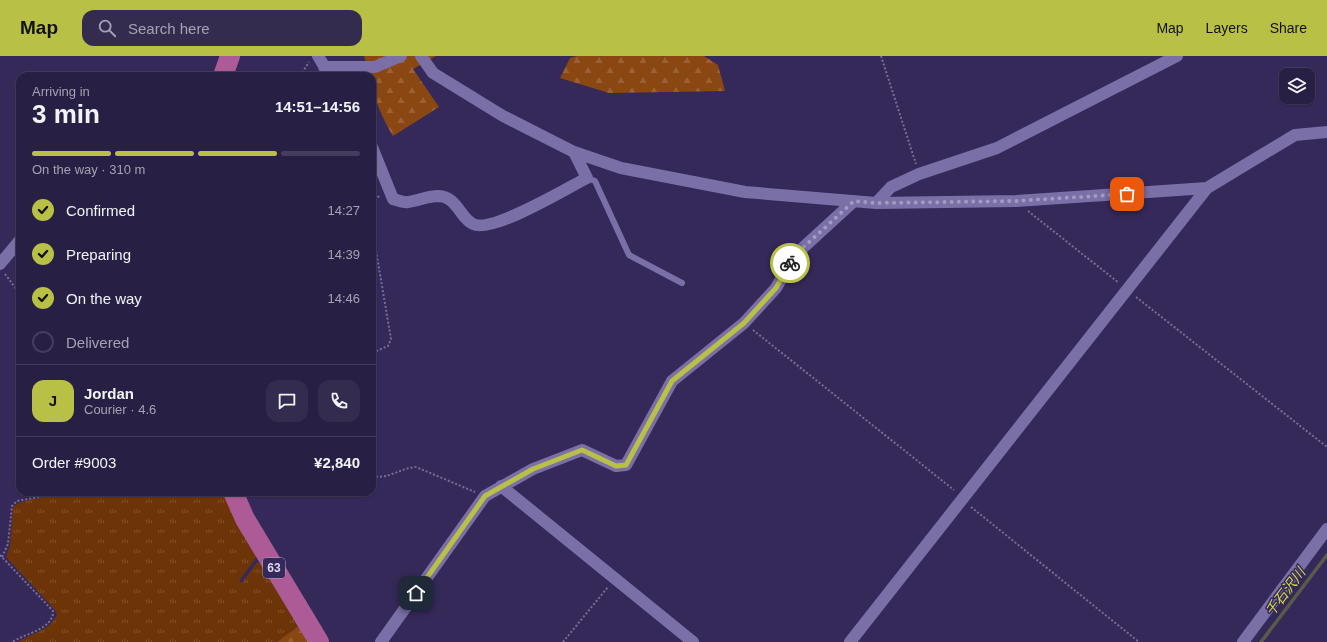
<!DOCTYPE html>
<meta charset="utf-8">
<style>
body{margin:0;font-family:Arial,"Noto Sans JP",sans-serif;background:#342c4f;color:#f1f3f6;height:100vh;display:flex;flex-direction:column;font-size:15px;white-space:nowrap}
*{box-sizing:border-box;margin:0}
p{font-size:13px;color:#a5a2b2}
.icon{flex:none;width:22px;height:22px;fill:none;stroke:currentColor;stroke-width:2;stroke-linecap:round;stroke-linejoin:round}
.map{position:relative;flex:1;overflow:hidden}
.side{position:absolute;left:16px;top:16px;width:360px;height:424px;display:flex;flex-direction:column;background:#281f44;border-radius:12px;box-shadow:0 1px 3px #0004,0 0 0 1px #443d5d}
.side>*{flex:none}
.controls{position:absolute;left:1279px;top:12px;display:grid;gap:8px}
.controls a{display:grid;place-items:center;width:36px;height:36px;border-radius:8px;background:#281f44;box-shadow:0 1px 3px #0004,0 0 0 1px #443d5d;font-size:20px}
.pin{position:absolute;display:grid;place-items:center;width:34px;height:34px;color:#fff;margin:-17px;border-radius:8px;box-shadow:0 2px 6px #0006}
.courier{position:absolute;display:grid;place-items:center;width:40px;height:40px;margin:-20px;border:3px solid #b9c046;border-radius:50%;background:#fff;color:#222;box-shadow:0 1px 5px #0007}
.head em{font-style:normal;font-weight:800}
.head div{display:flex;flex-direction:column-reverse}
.head{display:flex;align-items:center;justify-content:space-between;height:68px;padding:0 16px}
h1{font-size:26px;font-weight:800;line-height:30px}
.bar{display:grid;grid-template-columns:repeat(4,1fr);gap:6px 4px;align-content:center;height:48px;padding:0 16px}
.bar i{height:5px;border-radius:3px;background:#443d5d}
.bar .selected{background:#b9c046}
.bar p{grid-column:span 4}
.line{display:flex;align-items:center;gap:10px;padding:0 16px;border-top:1px solid #443d5d}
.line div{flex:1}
.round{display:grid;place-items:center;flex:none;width:42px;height:42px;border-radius:12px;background:#342c4f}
ol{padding:0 16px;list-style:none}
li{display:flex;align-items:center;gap:12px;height:44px}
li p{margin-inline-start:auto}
li .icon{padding:4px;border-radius:50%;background:#b9c046;color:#111;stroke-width:4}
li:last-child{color:#a5a2b2}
li i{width:22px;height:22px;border:2px solid #443d5d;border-radius:50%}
header{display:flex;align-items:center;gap:24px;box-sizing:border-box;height:56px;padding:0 20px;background:#b9c046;color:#111}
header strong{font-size:19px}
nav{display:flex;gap:22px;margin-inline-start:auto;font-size:14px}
.search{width:280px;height:36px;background:#342c4f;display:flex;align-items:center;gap:10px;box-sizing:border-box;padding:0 14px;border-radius:12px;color:#a5a2b2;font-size:15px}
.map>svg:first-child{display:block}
.grass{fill:url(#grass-tufts)}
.forest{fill:url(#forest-firs)}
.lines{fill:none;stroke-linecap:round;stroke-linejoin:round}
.stream{stroke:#5a5a4a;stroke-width:3.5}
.path{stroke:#776e98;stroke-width:2;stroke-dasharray:2 2;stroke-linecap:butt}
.service{stroke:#7a6fa7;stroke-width:6}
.minor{stroke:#7a6fa7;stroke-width:12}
.primary{stroke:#ac5b97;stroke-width:20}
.done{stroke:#a39bc1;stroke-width:4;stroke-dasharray:0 7.2}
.route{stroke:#b9c046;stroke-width:5}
.labels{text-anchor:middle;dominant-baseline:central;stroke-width:3;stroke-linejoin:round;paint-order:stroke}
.shield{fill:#35295a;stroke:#aba4c9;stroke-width:1}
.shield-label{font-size:12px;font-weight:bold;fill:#ded9f8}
.water-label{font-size:14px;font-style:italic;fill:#d5de45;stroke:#35295a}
</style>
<header>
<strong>Map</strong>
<div class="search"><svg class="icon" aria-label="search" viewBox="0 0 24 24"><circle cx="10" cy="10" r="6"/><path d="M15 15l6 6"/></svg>Search here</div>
<nav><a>Map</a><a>Layers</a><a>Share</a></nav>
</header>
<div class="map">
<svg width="1327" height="586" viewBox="0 0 1327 586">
<defs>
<pattern id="grass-tufts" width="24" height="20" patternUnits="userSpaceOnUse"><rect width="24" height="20" fill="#6d3507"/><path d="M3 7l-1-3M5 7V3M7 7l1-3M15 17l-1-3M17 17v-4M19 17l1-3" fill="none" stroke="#81522c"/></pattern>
<pattern id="forest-firs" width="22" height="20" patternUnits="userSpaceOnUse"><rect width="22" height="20" fill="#8b4712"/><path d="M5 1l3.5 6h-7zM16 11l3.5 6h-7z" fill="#9b6135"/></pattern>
</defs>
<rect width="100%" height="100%" fill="#35295a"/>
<path class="grass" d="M124,436h101l33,63 -19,26 3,2 15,-21 6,1 37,62 -23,17h-259c14,-9 31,-11 39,-27l-2,-5 -49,-53 4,-11 3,-39c18,-16 85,-9 111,-15z"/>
<path class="forest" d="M364,0h72l-23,13 26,38 -46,29c-10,-17 -21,-39 -21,-60h-2z
M577,0h127l14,9 7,26 -116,2 -49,-15 10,-20z
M300,569l11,17h-34z"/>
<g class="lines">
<path class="stream" d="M1261,586l66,-87"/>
<path class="path" d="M881,0l35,108
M300,20l9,-14
M372,147l8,-8
M1028,155l91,72
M372,171l19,112 -3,7 -16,7
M5,218l15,20
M1136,241l191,150
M753,274l201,160
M372,420c16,4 28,-8 44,-9l59,25
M303,436l18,3 7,-3
M971,451l168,135
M0,499l53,56c1,18 -29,23 -41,31
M2,501l6,-13 4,-38 5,-5 38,-7 63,-2
M563,586l45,-55"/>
<path class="service" d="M587,122l8,3 34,74 53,28"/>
<path class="minor" d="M318,0l12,20
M421,0l12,17 70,43 71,36 47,16 124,24 131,11 140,-2 191,-13 88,-53 32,-3
M324,11h51l26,-11
M372,91l21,52c5,1 10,4 15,3 10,-1 20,-6 30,-6 20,1 21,21 35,28 19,10 94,-36 114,-46l-13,-26
M876,147l15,-16 28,-13 78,-26 180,-92
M0,208l20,-24
M501,430l192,156
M381,586l104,-146 48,-27 49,-19 34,16 10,-1 46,-84 72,-58 32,-35 18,-32 60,-55
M850,586l357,-454
M1243,586l84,-113"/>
<path class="primary" d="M223,20l7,-20
M233,436l12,27 74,123"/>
</g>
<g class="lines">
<path class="done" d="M790,207l4,-7 60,-55 22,2 140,-2 111,-7"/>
<path class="route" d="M416,537l69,-97 48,-27 49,-19 34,16 10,-1 46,-84 72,-58 32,-35 14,-25"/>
</g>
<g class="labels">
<rect class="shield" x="263" y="502" width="22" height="20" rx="3"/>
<g class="shield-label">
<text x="274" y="512">63</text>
</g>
<g class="water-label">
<text transform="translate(1285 536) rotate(-53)">千石沢川</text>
</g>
</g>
</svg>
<div class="controls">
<a><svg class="icon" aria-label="layers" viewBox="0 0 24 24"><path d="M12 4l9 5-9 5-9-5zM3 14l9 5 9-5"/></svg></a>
</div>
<div class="pin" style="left:1127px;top:138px;background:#ea580c"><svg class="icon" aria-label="bag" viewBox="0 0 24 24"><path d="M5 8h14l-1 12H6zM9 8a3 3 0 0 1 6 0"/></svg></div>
<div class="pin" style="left:416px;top:537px;background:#1f2937"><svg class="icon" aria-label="home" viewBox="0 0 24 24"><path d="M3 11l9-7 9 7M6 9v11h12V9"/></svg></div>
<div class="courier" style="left:790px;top:207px"><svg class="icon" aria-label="bike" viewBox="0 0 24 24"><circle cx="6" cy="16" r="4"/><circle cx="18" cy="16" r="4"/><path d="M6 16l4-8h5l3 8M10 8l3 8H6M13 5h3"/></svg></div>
<section class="side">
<div class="head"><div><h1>3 min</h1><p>Arriving in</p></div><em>14:51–14:56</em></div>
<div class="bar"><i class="selected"></i><i class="selected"></i><i class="selected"></i><i></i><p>On the way · 310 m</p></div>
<ol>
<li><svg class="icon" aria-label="check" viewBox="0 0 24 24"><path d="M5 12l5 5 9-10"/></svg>Confirmed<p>14:27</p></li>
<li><svg class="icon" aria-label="check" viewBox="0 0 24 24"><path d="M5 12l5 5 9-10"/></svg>Preparing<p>14:39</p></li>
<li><svg class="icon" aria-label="check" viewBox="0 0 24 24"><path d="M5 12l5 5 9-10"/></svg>On the way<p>14:46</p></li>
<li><i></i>Delivered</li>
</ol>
<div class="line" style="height:72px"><b class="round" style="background:#b9c046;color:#111">J</b><div><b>Jordan</b><p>Courier · 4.6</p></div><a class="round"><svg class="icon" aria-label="chat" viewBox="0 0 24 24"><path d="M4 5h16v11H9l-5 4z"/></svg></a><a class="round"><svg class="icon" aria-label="phone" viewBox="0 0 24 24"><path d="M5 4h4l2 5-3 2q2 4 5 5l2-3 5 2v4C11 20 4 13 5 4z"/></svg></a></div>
<div class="line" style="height:52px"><div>Order #9003</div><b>¥2,840</b></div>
</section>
</div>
